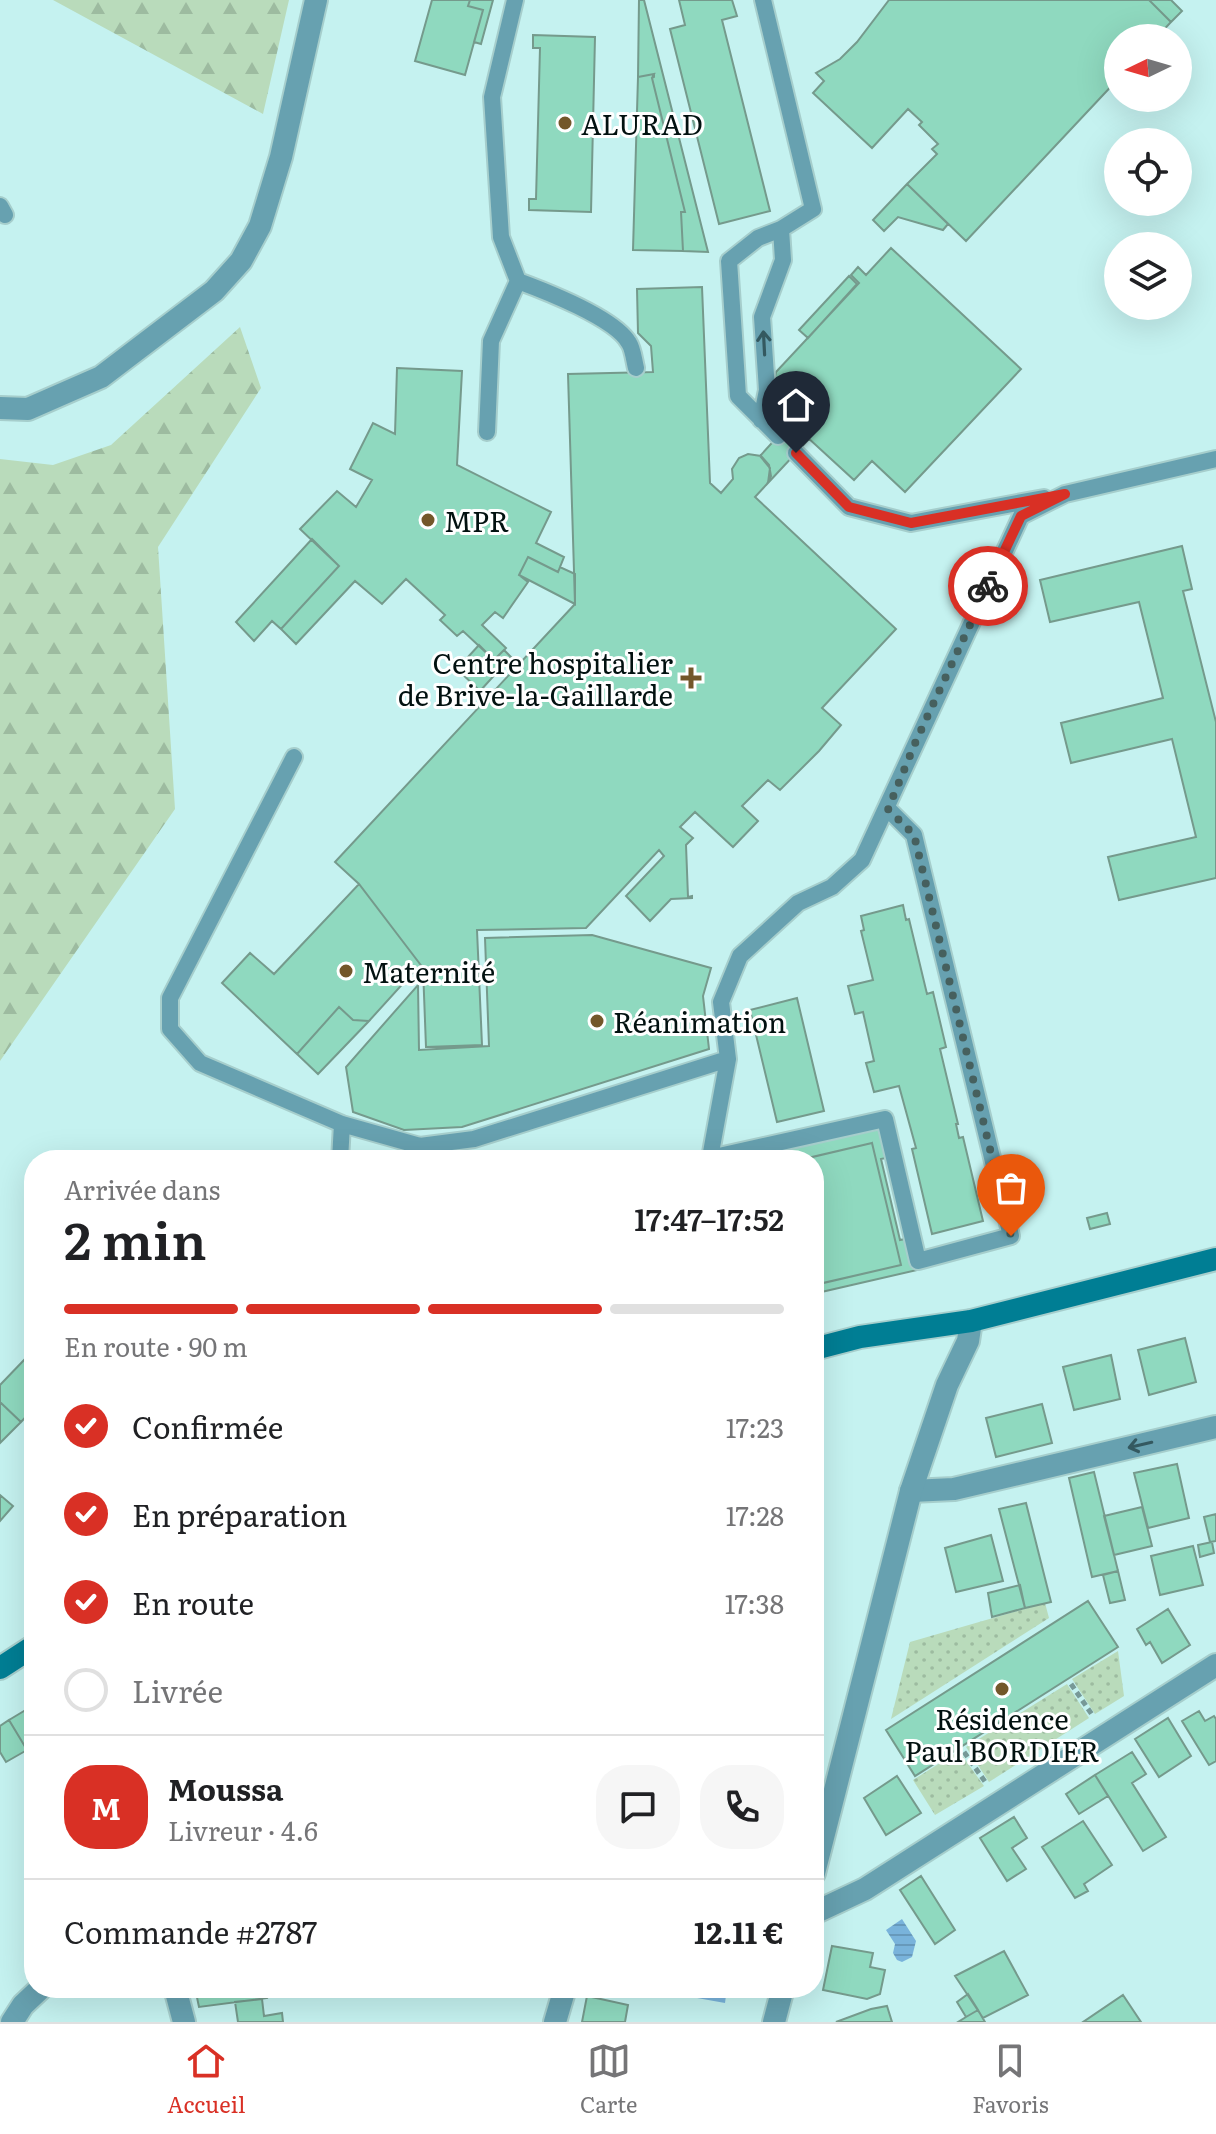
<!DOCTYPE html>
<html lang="fr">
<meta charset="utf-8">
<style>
body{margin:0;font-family:Literata,serif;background:#f6f6f6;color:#202124;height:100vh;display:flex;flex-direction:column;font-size:30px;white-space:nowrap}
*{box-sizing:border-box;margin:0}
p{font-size:26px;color:#757577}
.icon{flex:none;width:44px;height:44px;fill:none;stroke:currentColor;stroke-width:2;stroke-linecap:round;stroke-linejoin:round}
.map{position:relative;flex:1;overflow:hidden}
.drawer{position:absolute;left:24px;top:1150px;width:800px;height:848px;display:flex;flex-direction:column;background:#fff;border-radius:32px;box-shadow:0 8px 32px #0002}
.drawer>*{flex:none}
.needle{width:52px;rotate:265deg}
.tools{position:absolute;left:1104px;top:24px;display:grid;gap:16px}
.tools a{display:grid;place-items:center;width:88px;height:88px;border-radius:50%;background:#fff;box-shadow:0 8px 32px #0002;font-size:40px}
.pin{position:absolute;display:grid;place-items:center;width:68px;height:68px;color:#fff;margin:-82px -34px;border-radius:50% 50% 50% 0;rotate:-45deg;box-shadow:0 0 8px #0007}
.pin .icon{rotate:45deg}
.courier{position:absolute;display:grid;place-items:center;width:80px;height:80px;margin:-40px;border:6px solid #d93025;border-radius:50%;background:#fff;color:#222;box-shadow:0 2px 10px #0007}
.overview em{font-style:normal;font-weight:600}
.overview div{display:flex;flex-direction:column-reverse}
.overview{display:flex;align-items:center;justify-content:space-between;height:136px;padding:0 40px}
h1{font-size:52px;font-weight:600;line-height:60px}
.bar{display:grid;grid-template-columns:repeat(4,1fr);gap:12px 8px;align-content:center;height:96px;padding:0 40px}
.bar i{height:10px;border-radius:6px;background:#e0e0e0}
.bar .selected{background:#d93025}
.bar p{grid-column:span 4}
.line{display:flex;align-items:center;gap:20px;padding:0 40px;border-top:2px solid #e0e0e0}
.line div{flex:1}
.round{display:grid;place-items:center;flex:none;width:84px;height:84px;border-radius:32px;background:#f6f6f6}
ol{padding:0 40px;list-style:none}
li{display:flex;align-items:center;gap:24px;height:88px}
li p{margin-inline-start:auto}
li .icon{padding:8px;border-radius:50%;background:#d93025;color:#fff;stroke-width:4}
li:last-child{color:#757577}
li i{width:44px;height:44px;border:4px solid #e0e0e0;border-radius:50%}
.dock{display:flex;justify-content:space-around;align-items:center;height:112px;border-top:2px solid #e0e0e0;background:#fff;font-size:22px;color:#757577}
.dock a{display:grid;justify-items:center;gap:4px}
.dock .selected{color:#d93025}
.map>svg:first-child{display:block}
.green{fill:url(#green-dots)}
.forest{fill:url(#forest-firs)}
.water{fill:url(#water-rules)}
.building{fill:#8fd9bf;stroke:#759a8c;stroke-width:2}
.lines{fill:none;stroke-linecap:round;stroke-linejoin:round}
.service-casing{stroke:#a6cecc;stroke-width:20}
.minor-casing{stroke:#a6cecc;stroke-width:26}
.tertiary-casing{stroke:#a6cecc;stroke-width:26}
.secondary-casing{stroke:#a6cecc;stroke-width:26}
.path{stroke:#779997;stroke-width:5;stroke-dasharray:6 4;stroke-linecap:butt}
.service{stroke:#67a1b0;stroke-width:16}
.minor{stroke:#67a1b0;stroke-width:22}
.tertiary{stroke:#67a1b0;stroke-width:22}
.secondary{stroke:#007e94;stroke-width:22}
.oneway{stroke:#345960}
.done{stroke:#46605e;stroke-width:8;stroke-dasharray:0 14.4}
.route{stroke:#d93025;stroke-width:10}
.poi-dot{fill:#73572a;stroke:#fff;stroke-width:3}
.labels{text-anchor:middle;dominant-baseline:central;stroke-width:6;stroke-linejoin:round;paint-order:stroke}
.poi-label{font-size:28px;fill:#021110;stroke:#fff;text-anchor:start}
</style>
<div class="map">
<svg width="1216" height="2022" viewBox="0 0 1216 2022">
<defs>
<pattern id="green-dots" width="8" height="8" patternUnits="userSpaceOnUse" patternTransform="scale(2)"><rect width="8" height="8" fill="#b9dbbb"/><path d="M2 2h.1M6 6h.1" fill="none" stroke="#9dbba0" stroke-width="1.8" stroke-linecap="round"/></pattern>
<pattern id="forest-firs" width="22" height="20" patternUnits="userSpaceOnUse" patternTransform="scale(2)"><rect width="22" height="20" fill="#b9dbbb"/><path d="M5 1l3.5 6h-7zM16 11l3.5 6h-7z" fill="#9dbba0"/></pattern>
<pattern id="water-rules" width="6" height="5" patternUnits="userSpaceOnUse" patternTransform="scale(2)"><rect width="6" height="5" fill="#79b3db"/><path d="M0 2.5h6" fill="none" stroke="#6799bb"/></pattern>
</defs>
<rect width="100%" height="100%" fill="#c5f2f0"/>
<path class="green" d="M1045,1603l4,15 -158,101 19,-77z
M1118,1651l6,45 -29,18 -23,-35z
M1067,1684l22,34 -100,64 -23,-35z
M959,1751l25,35 -49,29 -22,-35z"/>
<path class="forest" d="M53,0h236l-26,114z
M240,327l21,61 -103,159 17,262 -175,252v-602l53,6 58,-20z"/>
<path class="water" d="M902,1919l14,22 -4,16 -10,5 -5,-2 -4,-7 2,-9 -9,-14z
M688,1988h39l-2,15 -39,-7z"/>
<path class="building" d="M432,0h38l-2,6 15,4 -18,65 -50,-14z
M470,0h23l-12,44 -7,-2 9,-32 -15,-4z
M639,0h5l64,252 -25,-1 -2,-39h4l-33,-134 2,-1v-3l-16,3z
M679,0h53l5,16 -15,4 48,191 -51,13 -49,-195 15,-4z
M889,0h260l22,22 -15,16h-38v41l-152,162 -59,-57 30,-30 -5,-5 6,-5 -19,-19 3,-3 -14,-13 -36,39 -59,-55 11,-12 -8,-8 24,-14 17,-17z
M1149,0h22l11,11 -11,11z
M533,35l62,2 -4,175 -62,-2v-11h7l4,-151h-7z
M654,74l-2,4 33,134h-4l2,39 -50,-1 5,-173z
M907,184l41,40 -5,6 -45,-13 -14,14 -11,-11z
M891,248l130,121 -116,123 -33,-31 -18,19 -71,-65 -11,-25 4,-18 83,-89 -8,-8 7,-8 8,8z
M849,276l8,8 -49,54 -9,-8z
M702,287l8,196 11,10 12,-14 -1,-10 7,-11 9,-4 13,2 8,9 2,11 -4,8 -12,13 141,132 -74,79 19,17 -22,26 -39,39 -12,-10 -26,26 16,15 -25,26 -38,-35 -15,15 13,11 -7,7 2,52 4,-1v2l-21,1 -21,22 -24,-25 38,-40 -5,-6 -73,78 -109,2 5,115 -56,2 -3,-79 -64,-84 -24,-22 240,-258 -7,-230 85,-2 -2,-26 -13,-13 -1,-44z
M397,368l65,3 -5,94 94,47 -15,31 28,14 -6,15 -30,-15 -9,18 9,7 -25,36 -8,-6 -13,13 24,23 -12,12 -31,-29 -6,5 -17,-16 5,-5 -39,-36 -24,25 -27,-23 -59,63 -15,-15 58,-63 -39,-37 37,-38 19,16 16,-27 -22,-11 23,-46 22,11z
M791,422l18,17 -41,44 2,-15 -10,-12z
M312,539l27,27 -58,63 -9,-8 -18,20 -18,-19z
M1182,546l10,43 -9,2 33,131v156l-97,22 -11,-43 88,-20 -24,-98 -101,24 -10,-40 102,-25 -24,-96 -89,20 -10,-42z
M528,557l30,15 2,-5 15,7v30l-56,-29z
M479,645l15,15 10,-10 7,7 -31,34 -23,-22z
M359,884l64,84h-6l-48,53 -16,-1 -14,-13 -42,47 -75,-71 28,-30 24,21z
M903,905l3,15 3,-1 18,75 6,-2 13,55 -6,2 18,75h-2l3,14 4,-1 20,84 -51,13 -20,-85 4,-1 -17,-62 -25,6 -8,-29 8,-2 -11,-49 -8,2 -7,-28 25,-6 -12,-49 3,-1 -3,-14z
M592,935l119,33 -8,28 6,53 -247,78 -58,3 -51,-18 -7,-45 72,-82 1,65 70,-4 -4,-108z
M797,998l27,113 -47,11 -27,-112z
M339,1007l14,13 16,1 -51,53 -21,-20z
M883,1125l7,32 -9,2 19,81 10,-2 7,32 -100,23 -2,-8 86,-20 -29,-122 -72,17h-16l-2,-11z
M872,1143l29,122 -87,20v-125h-15z
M1107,1213l3,11 -20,5 -3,-11z
M1185,1338l11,44 -47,13 -11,-45z
M1111,1355l9,44 -46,11 -11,-43z
M25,1359l9,9v40l-13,14 -21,-20v-17z
M0,1402l21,20 -21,21z
M1042,1404l10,39 -56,14 -10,-39z
M1177,1464l12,54 -41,10 -14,-55z
M1094,1472l24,99 -26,6 -23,-99z
M0,1495l13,11 -13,15z
M1026,1503l25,99 -26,6 -26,-99z
M1142,1507l10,39 -38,9 -10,-39z
M1216,1514v27l-6,1 -6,-25z
M991,1535l12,46 -47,11 -11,-44z
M1212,1542l2,11 -14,4 -2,-12z
M1193,1546l10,39 -43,10 -9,-39z
M1118,1571l7,29 -15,3 -7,-28z
M1020,1585l5,23 -33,9 -4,-24z
M1088,1601l30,46 -203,129 -29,-46z
M1168,1609l22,36 -28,18 -12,-21 -4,3 -9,-16z
M34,1705v41l-7,4 -18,-30z
M1199,1711l6,10 9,-5 2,3v42l-7,4 -27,-44z
M1168,1718l23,38 -32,21 -24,-38z
M9,1720l18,30 -21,12 -6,-10v-26z
M1132,1752l14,22 -14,9 34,54 -23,14 -48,-76z
M1095,1775l13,21 -29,18 -13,-20z
M897,1776l24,37 -35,22 -22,-37z
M1014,1817l13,21 -15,10 14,21 -19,12 -27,-43z
M1083,1821l29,44 -28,19 4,7 -13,7 -33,-51z
M921,1876l34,54 -20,14 -35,-54z
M832,1946l41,7 -3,14 15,3 -5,24 -13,5 -44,-9z
M1004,1951l24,44 -45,23 -28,-42z
M195,1988h70l2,10 -68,9z
M968,1994l10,16 -12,7 -9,-15z
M1123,1995l18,27h-58z
M587,1996l41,9 -3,17h-43z
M262,1999l2,17 18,-3 1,9h-45l-3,-20z
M887,2006l5,16h-56l35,-13z
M978,2010l7,12h-27l8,-5z"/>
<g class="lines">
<defs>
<path id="service" d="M763,0l50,209 -32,20
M0,206l5,9
M518,281c27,10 97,37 111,62 4,6 5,17 7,25
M761,420l6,-30 -5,-73 21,-57 -2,-31 -23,9 -29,23 9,135 40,40
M487,432l4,-91 27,-60 -17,-44 -9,-140 23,-97
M796,453l53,54 62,16 133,-25
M294,757l-124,241v31l30,34 142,61 78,22 54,-7 254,-80 -7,-57 19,-46 58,-53 34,-16 30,-27 159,-344 44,-22 151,-35
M728,1059l-18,99 175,-39 33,142 93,-25 -97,-401 -26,-26
M340,1160l2,-36"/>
<path id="minor" d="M0,408l28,1 73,-32 113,-86 27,-30 19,-35 21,-69 35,-157
M911,1491l43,-2 262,-62
M814,1913l51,-24 351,-224
M175,1988l9,34
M12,2022l11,-17 18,-17
M555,2022l10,-34"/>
<path id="tertiary" d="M814,1873l97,-382 36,-106 21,-44 3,-20
M774,2022l9,-34"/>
<path id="secondary" d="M814,1349l46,-12 111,-16 245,-62
M0,1668l34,-22"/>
</defs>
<use href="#service" class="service-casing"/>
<use href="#minor" class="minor-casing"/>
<use href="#tertiary" class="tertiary-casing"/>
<use href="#secondary" class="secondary-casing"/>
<path class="path" d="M1071,1684l22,32
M964,1752l22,31"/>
<use href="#service" class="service"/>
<use href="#minor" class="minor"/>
<use href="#tertiary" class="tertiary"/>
<use href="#secondary" class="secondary"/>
</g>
<defs><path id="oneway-shaft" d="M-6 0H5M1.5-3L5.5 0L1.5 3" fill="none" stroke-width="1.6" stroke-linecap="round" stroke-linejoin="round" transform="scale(2)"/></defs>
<g class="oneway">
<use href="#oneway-shaft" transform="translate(764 343) rotate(-93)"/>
<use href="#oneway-shaft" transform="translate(1140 1445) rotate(167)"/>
</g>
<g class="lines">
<path class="done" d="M988,586l-72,155 -28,68 26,26 97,401"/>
<path class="route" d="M796,453l53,54 62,16 154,-29 -44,22 -33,70"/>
</g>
<g class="poi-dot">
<circle cx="565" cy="123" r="8"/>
<circle cx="428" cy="520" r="8"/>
<path d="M687 666h8v8h8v8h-8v8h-8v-8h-8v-8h8z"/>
<circle cx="346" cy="971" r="8"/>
<circle cx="597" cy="1021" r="8"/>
<circle cx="1002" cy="1689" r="8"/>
</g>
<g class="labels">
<g class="poi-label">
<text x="581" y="123">ALURAD</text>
<text x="444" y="520">MPR</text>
<text x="673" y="662" text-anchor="end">Centre hospitalier<tspan x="673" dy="32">de Brive-la-Gaillarde</tspan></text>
<text x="362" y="971">Maternité</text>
<text x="613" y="1021">Réanimation</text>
<text x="1002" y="1718" text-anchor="middle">Résidence<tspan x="1002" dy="32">Paul BORDIER</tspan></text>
</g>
</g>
</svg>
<div class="tools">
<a><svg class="needle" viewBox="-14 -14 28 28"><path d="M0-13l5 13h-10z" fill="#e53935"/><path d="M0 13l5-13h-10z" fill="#757577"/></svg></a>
<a><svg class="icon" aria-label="locate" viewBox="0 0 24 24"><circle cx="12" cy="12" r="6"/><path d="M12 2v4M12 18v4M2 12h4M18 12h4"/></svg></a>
<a><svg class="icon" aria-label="layers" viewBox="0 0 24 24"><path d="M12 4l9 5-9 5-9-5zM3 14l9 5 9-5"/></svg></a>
</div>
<div class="pin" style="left:1011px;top:1236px;background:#ea580c"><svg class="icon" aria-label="bag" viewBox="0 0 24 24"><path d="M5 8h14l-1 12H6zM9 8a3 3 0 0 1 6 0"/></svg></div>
<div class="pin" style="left:796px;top:453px;background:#1f2937"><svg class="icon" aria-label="home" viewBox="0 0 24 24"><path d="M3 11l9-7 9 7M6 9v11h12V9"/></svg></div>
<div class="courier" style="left:988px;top:586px"><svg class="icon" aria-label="bike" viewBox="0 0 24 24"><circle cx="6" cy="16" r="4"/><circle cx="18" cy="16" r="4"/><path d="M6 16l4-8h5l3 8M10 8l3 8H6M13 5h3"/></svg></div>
<section class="drawer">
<div class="overview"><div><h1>2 min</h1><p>Arrivée dans</p></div><em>17:47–17:52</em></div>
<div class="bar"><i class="selected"></i><i class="selected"></i><i class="selected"></i><i></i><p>En route · 90 m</p></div>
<ol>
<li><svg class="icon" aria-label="check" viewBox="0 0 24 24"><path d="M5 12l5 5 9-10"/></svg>Confirmée<p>17:23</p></li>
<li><svg class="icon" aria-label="check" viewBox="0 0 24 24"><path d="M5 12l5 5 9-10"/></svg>En préparation<p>17:28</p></li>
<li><svg class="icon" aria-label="check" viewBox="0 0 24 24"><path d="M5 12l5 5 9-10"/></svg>En route<p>17:38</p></li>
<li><i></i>Livrée</li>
</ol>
<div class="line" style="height:144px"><b class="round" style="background:#d93025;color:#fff">M</b><div><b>Moussa</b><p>Livreur · 4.6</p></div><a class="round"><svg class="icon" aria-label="chat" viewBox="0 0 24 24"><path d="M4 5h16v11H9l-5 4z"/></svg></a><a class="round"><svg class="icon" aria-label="phone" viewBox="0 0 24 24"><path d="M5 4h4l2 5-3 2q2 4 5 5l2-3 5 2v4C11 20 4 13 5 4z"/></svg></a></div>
<div class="line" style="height:104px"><div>Commande #2787</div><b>12.11 €</b></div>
</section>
</div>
<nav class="dock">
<a class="selected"><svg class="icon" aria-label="home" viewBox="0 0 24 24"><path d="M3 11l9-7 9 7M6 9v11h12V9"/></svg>Accueil</a>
<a><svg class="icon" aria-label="map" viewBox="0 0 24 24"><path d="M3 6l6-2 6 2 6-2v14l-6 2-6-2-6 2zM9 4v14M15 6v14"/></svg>Carte</a>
<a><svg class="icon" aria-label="saved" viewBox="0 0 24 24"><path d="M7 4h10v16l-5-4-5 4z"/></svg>Favoris</a>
</nav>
